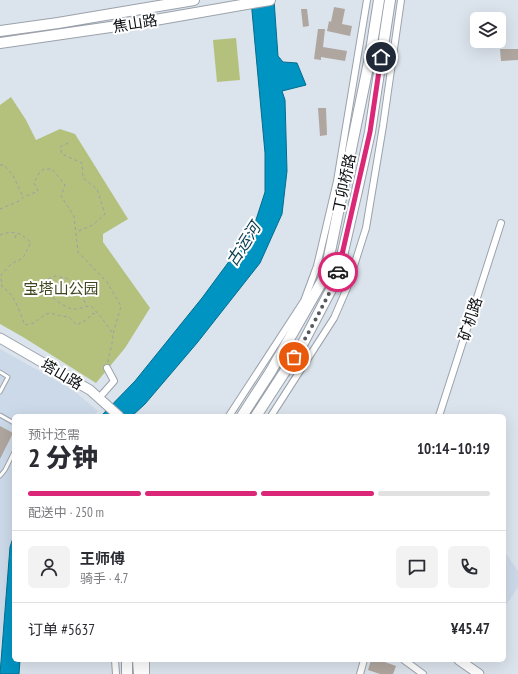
<!DOCTYPE html>
<html lang="zh">
<meta charset="utf-8">
<style>
body{margin:0;font-family:"PT Sans Narrow","Noto Sans SC",sans-serif;background:#f2f2f3;color:#2b2b33;height:100vh;display:flex;flex-direction:column;font-size:15px;white-space:nowrap}
*{box-sizing:border-box;margin:0}
p{font-size:13px;color:#7c7c81}
.icon{flex:none;width:22px;height:22px;fill:none;stroke:currentColor;stroke-width:2;stroke-linecap:round;stroke-linejoin:round}
.map{position:relative;flex:1;overflow:hidden}
.details{position:absolute;left:12px;top:414px;width:494px;height:248px;display:flex;flex-direction:column;background:#fff;border-radius:6px;box-shadow:0 4px 16px #0002}
.details>*{flex:none}
.controls{position:absolute;left:470px;top:12px;display:grid;gap:8px}
.controls a{display:grid;place-items:center;width:36px;height:36px;border-radius:6px;background:#fff;box-shadow:0 4px 16px #0002;font-size:20px}
.pin{position:absolute;display:grid;place-items:center;width:34px;height:34px;color:#fff;margin:-17px;border:2px solid #fff;border-radius:50%;box-shadow:0 1px 4px #0007}
.courier{position:absolute;display:grid;place-items:center;width:40px;height:40px;margin:-20px;border:3px solid #db2777;border-radius:50%;background:#fff;color:#222;box-shadow:0 1px 5px #0007}
.headline em{font-style:normal;font-weight:800}
.headline div{display:flex;flex-direction:column-reverse}
.headline{display:flex;align-items:center;justify-content:space-between;height:68px;padding:0 16px}
h1{font-size:26px;font-weight:800;line-height:30px}
.bar{display:grid;grid-template-columns:repeat(4,1fr);gap:6px 4px;align-content:center;height:48px;padding:0 16px}
.bar i{height:5px;border-radius:3px;background:#e1e1e2}
.bar .current{background:#db2777}
.bar p{grid-column:span 4}
.line{display:flex;align-items:center;gap:10px;padding:0 16px;border-top:1px solid #e1e1e2}
.line div{flex:1}
.round{display:grid;place-items:center;flex:none;width:42px;height:42px;border-radius:6px;background:#f2f2f3}
.map>svg:first-child{display:block}
.built{fill:#ccd9e8}
.green{fill:#b3c17c}
.water{fill:#0094c3;stroke:#046c8e}
.building{fill:#afa69f}
.lines{fill:none;stroke-linecap:round;stroke-linejoin:round}
.lane-casing{stroke:#9ba2ab;stroke-width:5}
.street-casing{stroke:#9ba2ab;stroke-width:8}
.secondary-casing{stroke:#9ba2ab;stroke-width:11}
.primary-casing{stroke:#9ba2ab;stroke-width:12}
.path{stroke:#9aa0a8;stroke-width:1;stroke-dasharray:3 3;stroke-linecap:butt}
.lane{stroke:#fff;stroke-width:3}
.street{stroke:#fff;stroke-width:6}
.secondary{stroke:#fff;stroke-width:9}
.primary{stroke:#fff;stroke-width:10}
.done{stroke:#555a5f;stroke-width:4;stroke-dasharray:0 7.2}
.route{stroke:#db2777;stroke-width:5}
.labels{text-anchor:middle;dominant-baseline:central;stroke-width:4;stroke-linejoin:round;paint-order:stroke}
.street-label{font-size:15px;fill:#0d1013;stroke:#fff}
.park-label{font-size:15px;fill:#3f461e;stroke:#fff}
.water-label{font-size:16px;font-style:italic;fill:#073b4f;stroke:#fff}
</style>
<div class="map">
<svg width="518" height="674" viewBox="0 0 518 674">
<rect width="100%" height="100%" fill="#dbe3ec"/>
<path class="built" d="M0,349l73,41 25,21 -4,5h-80v127l-14,105z
M504,551l14,20v16l-14,21z"/>
<path class="green" d="M236,38l4,42 -23,2 -4,-42z
M11,97l15,23 10,20 24,-11 15,5 53,85 -25,15v8l47,66 -25,40 -29,35 -73,-46 -23,-13v-219z"/>
<path class="water" d="M251,0h23l4,56 5,6 14,1 9,22 -24,6 3,9 2,71 -5,43 -22,49 -63,80 -52,61 -13,12h-31l34,-35 67,-83 51,-69 12,-37v-39z
M14,535v125h6l-1,14h-19l10,-127z"/>
<path class="building" d="M334,7l11,2 -3,15 10,2 -2,10 -23,-5 2,-10 2,1z
M301,9h6l2,17 -6,1z
M318,29h7l-2,18 24,4 -2,10 -24,-4v3l-7,-1z
M500,49h18v11l-17,1z
M318,108h8l1,27 -7,1z
M0,426l13,7 -13,26z
M371,660h8l17,6 -3,8h-13l-12,-4z"/>
<g class="lines">
<defs>
<path id="lane" d="M0,372l8,5 -8,15
M0,415l14,8
M0,476l5,-6 9,-18"/>
<path id="street" d="M99,398l15,-17 -7,-13
M229,416l75,-115 13,-35 20,-85 30,-181
M271,416l63,-98 13,-30 19,-60 17,-102 18,-126
M439,416l62,-193
M115,660l1,14
M404,660l19,14
M146,674v-14
M360,674l4,-14"/>
<path id="secondary" d="M0,338l90,52 29,26
M459,660l20,14"/>
<path id="primary" d="M0,31l58,-8 136,-23
M0,43l138,-20 132,-23
M242,416l29,-45 54,-95 45,-219 9,-57
M256,416l46,-71 35,-67 20,-87 13,-59 20,-132
M127,660v14
M138,660l1,14"/>
</defs>
<use href="#lane" class="lane-casing"/>
<use href="#street" class="street-casing"/>
<use href="#secondary" class="secondary-casing"/>
<use href="#primary" class="primary-casing"/>
<path class="path" d="M68,143l-8,4 2,7 20,9 1,15 14,11 8,25 -12,11 -17,7
M0,165h4l9,10 10,22
M0,209l19,-8 5,-4 14,-6 -4,-8 5,-10 5,-4h8l13,16 -4,11 13,20 4,36 29,30 14,24 -8,28 -11,-16 -11,-12c-6,0 -12,4 -19,3 -7,-2 -21,-11 -24,-17 -2,-4 -1,-8 0,-13l7,-3c4,1 9,1 13,3 11,6 15,16 18,27
M0,235l10,-3 6,1
M15,238l2,-5 3,1 11,8 -8,16 -12,6 -10,11 1,12c14,8 17,25 23,38l9,-2 12,-9 4,-1 11,3 8,1 8,8 11,-6 3,-5 6,-1
M108,362c1,-9 5,-18 5,-28"/>
<use href="#lane" class="lane"/>
<use href="#street" class="street"/>
<use href="#secondary" class="secondary"/>
<use href="#primary" class="primary"/>
</g>
<g class="lines">
<path class="done" d="M294,357c16,-25 29,-52 43,-79l1,-6"/>
<path class="route" d="M338,272l32,-140 11,-75"/>
</g>
<g class="labels">
<g class="street-label">
<text transform="translate(135 23) rotate(-9)">焦山路</text>
<text transform="translate(344 183) rotate(-78)">丁卯桥路</text>
<text transform="translate(470 319) rotate(-72)">矿机路</text>
<text transform="translate(62 374) rotate(30)">塔山路</text>
</g>
<g class="park-label">
<text x="61" y="288">宝塔山公园</text>
</g>
<g class="water-label">
<text transform="translate(243 244) rotate(-57)">古运河</text>
</g>
</g>
</svg>
<div class="controls">
<a><svg class="icon" aria-label="layers" viewBox="0 0 24 24"><path d="M12 4l9 5-9 5-9-5zM3 14l9 5 9-5"/></svg></a>
</div>
<div class="pin" style="left:294px;top:357px;background:#ea580c"><svg class="icon" aria-label="bag" viewBox="0 0 24 24"><path d="M5 8h14l-1 12H6zM9 8a3 3 0 0 1 6 0"/></svg></div>
<div class="pin" style="left:381px;top:57px;background:#1f2937"><svg class="icon" aria-label="home" viewBox="0 0 24 24"><path d="M3 11l9-7 9 7M6 9v11h12V9"/></svg></div>
<div class="courier" style="left:338px;top:272px"><svg class="icon" aria-label="car" viewBox="0 0 24 24"><path d="M5 17H2v-5l4-1 3-4h7l3 4 3 1v5h-3M9 17h6M6 11h13"/><circle cx="7" cy="17" r="2"/><circle cx="17" cy="17" r="2"/></svg></div>
<section class="details">
<div class="headline"><div><h1>2 分钟</h1><p>预计还需</p></div><em>10:14–10:19</em></div>
<div class="bar"><i class="current"></i><i class="current"></i><i class="current"></i><i></i><p>配送中 · 250 m</p></div>
<div class="line" style="height:72px"><a class="round"><svg class="icon" aria-label="person" viewBox="0 0 24 24"><circle cx="12" cy="8" r="4"/><path d="M4 21q1-7 8-7t8 7"/></svg></a><div><b>王师傅</b><p>骑手 · 4.7</p></div><a class="round"><svg class="icon" aria-label="chat" viewBox="0 0 24 24"><path d="M4 5h16v11H9l-5 4z"/></svg></a><a class="round"><svg class="icon" aria-label="phone" viewBox="0 0 24 24"><path d="M5 4h4l2 5-3 2q2 4 5 5l2-3 5 2v4C11 20 4 13 5 4z"/></svg></a></div>
<div class="line" style="height:52px"><div>订单 #5637</div><b>¥45.47</b></div>
</section>
</div>
